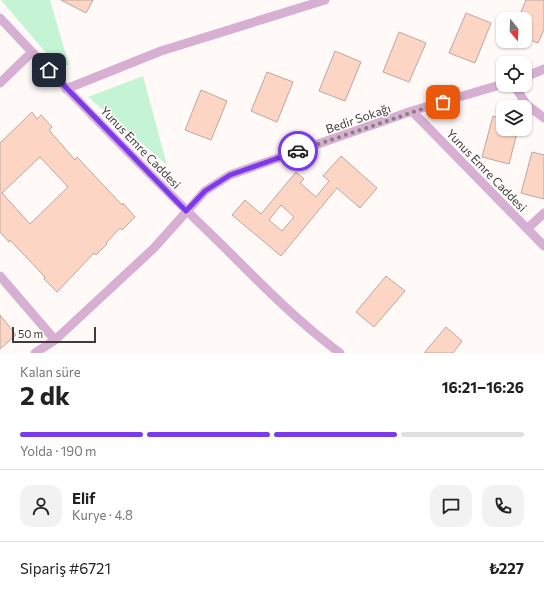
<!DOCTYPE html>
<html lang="tr">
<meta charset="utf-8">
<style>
body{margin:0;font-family:Commissioner,sans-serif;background:#f2f2f2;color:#222;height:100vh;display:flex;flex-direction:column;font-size:15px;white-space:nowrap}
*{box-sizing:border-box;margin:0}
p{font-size:13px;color:#767676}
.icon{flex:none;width:22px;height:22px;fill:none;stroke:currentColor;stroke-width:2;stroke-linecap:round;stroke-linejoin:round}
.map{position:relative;height:353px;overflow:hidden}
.side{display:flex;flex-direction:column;background:#fff;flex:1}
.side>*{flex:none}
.needle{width:26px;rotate:161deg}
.controls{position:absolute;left:496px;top:12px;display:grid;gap:8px}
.controls a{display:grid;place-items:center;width:36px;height:36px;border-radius:8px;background:#fff;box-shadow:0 1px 3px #0004;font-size:20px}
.scale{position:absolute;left:12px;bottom:10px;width:84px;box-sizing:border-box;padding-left:4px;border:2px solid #433b37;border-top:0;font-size:11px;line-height:14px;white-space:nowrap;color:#433b37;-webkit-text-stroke:3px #fff;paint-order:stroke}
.pin{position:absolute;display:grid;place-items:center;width:34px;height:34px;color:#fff;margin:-17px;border-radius:8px;box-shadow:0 2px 6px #0006}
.courier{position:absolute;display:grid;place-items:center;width:40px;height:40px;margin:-20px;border:3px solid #7c3aed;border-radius:50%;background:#fff;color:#222;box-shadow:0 1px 5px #0007}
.summary em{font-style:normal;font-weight:700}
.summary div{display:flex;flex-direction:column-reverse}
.summary{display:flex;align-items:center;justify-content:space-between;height:68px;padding:0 20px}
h1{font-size:26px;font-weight:700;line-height:30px}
.bar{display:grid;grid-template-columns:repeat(4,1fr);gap:6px 4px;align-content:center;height:48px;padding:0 20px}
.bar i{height:5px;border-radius:3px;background:#e0e0e0}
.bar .current{background:#7c3aed}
.bar p{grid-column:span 4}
.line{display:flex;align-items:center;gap:10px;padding:0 20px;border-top:1px solid #e0e0e0}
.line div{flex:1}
.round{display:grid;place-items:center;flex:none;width:42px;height:42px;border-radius:12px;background:#f2f2f2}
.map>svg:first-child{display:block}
.green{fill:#c4f4d4}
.building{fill:#fdd5c5;stroke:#bca79e;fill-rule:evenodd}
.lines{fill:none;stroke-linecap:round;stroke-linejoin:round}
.street{stroke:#d6afd2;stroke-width:9}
.done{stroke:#857e7b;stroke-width:4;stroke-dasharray:0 7.2}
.route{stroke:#7c3aed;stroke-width:5}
.labels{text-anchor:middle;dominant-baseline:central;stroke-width:3;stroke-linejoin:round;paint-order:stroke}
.street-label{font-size:12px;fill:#433b37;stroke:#fff}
</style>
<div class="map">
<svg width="544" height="353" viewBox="0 0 544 353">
<rect width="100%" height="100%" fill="#fffaf8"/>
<path class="green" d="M1,0h49l19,65 -11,2z
M143,76l24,89 -79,-68z"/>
<path class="building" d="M61,0h32l-7,13z
M526,0h18v30l-6,13 -13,-5v-19h-7z
M466,13l25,10 -16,40 -26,-10z
M399,32l27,11 -17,39 -26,-10z
M335,51l26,11 -16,39 -26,-10z
M267,72l26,10 -16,40 -26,-11z
M201,90l26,11 -16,39 -26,-10z
M32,112l5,7 4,-4 11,12 -3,3 26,30 2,-3 45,48 1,-2 12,14 -13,13 -2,-2 -14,15 1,1 -11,11 -2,-2 -37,39 -13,-13 1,-2 -35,-37 -1,2 -9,-10v-89zM40,157l28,30 -38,37 -28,-31z
M493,116l10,3v10h15l-9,35 -27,-7z
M532,152l12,3v44l-23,-6z
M341,156l36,32 -17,20 -23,-20 -56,68 -49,-41 13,-15 16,14 35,-42 8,7 -4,4 16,14 13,-16 -6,-5zM281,205l13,12 -12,14 -13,-11z
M386,276l19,15 -31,36 -18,-15z
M0,315l16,20 -16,14z
M446,327l16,14 -9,12h-29z"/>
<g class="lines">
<path class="street" d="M0,18c72,77 146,154 222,227 38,38 75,76 118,108
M525,77l19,-8
M0,83l32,-31
M514,85l12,19 18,14
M66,89l95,-38 164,-51
M412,111l132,135
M527,229l17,-16
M0,276l55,64
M35,353l20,-13 99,-92 51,-57 25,-16 182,-64 91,-27"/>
</g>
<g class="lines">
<path class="done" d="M298,151l145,-49"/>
<path class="route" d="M49,70l137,141 19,-20 25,-16 68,-24"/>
</g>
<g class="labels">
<g class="street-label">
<text transform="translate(358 118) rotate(-19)">Bedir Sokağı</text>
<text transform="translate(141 147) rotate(46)">Yunus Emre Caddesi</text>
<text transform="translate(487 170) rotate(46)">Yunus Emre Caddesi</text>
</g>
</g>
</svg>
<div class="controls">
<a><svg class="needle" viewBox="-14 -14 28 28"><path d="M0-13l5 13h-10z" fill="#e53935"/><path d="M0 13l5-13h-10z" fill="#767676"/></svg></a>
<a><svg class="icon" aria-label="locate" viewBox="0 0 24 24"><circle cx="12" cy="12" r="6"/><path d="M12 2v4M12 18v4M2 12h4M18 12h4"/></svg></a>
<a><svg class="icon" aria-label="layers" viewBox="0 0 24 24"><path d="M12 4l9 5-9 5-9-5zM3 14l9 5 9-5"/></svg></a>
</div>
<div class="scale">50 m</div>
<div class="pin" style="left:443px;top:102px;background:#ea580c"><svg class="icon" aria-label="bag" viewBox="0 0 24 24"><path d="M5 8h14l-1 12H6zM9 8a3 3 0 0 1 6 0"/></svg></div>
<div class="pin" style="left:49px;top:70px;background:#1f2937"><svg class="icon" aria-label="home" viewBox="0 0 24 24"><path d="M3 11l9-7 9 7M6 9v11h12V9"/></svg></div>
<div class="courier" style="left:298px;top:151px"><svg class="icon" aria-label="car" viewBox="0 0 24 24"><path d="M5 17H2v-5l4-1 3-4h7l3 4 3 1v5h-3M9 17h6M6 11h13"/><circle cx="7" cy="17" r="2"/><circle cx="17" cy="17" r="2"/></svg></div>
</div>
<section class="side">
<div class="summary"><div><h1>2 dk</h1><p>Kalan süre</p></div><em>16:21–16:26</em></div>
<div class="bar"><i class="current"></i><i class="current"></i><i class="current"></i><i></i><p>Yolda · 190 m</p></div>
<div class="line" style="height:72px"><a class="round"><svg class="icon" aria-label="person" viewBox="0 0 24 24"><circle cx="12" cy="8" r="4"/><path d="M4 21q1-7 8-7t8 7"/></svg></a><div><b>Elif</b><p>Kurye · 4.8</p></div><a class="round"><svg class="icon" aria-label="chat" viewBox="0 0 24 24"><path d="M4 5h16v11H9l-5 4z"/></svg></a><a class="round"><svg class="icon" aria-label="phone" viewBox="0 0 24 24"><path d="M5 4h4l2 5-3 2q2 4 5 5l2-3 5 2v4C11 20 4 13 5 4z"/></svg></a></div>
<div class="line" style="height:52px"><div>Sipariş #6721</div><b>₺227</b></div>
</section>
